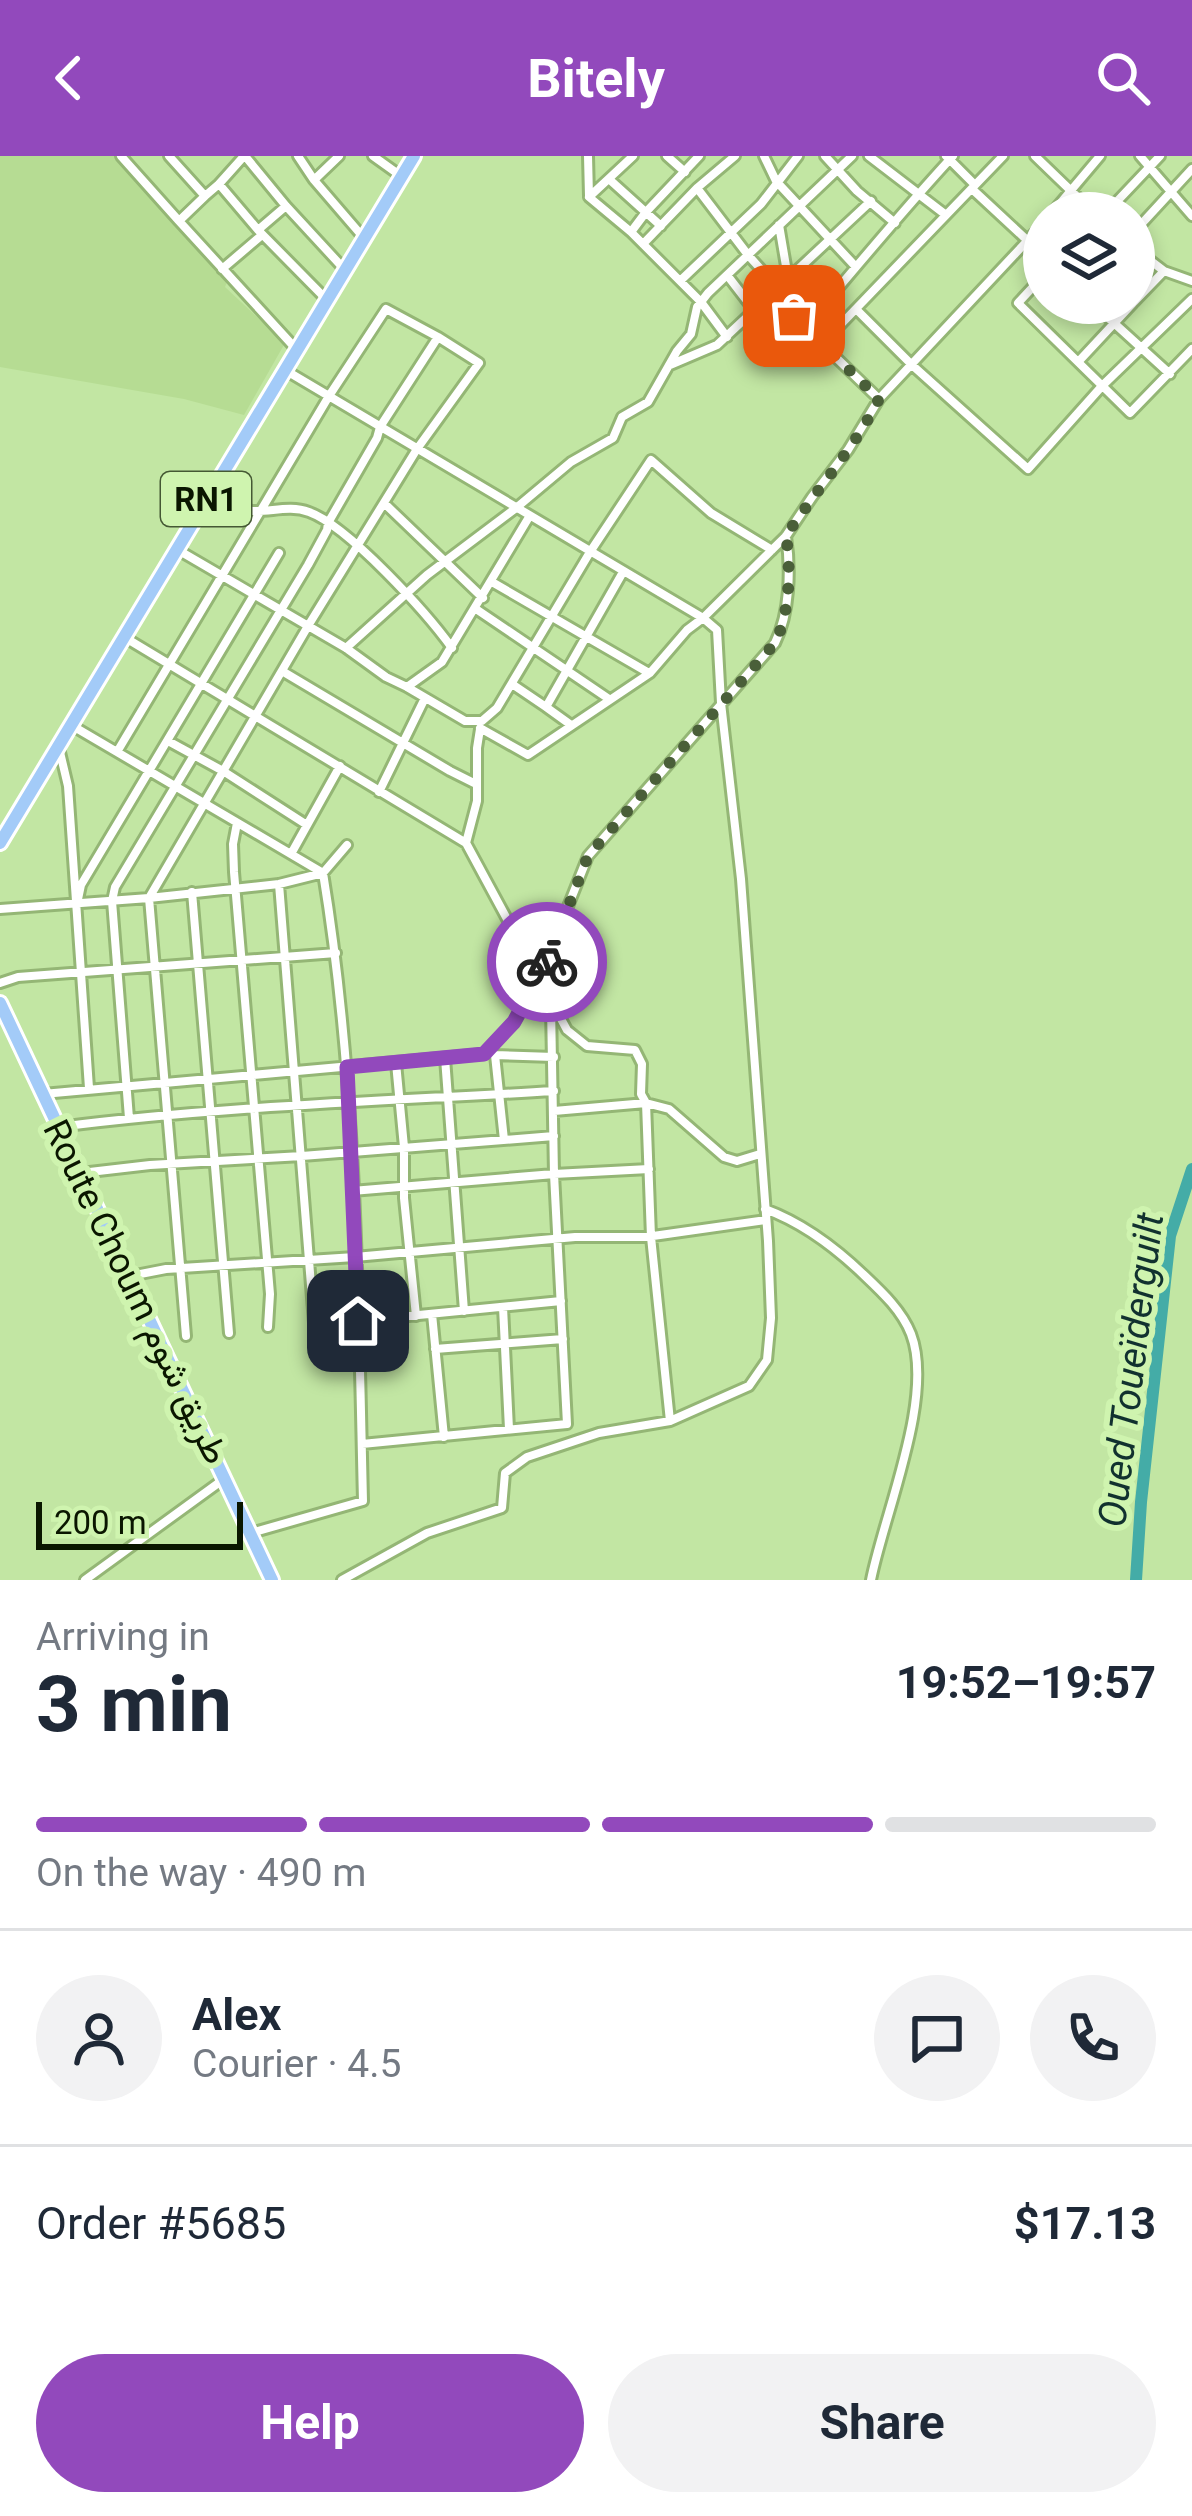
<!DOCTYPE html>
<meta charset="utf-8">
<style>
body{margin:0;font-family:Roboto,Vazirmatn,sans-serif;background:#f2f2f3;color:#1f2937;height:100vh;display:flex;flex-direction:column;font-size:45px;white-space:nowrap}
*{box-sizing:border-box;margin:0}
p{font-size:39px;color:#747a83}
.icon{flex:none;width:66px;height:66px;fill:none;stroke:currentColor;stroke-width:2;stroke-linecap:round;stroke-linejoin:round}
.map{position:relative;height:1424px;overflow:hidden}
.details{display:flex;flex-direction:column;background:#fff;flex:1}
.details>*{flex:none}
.fabs{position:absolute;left:1023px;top:36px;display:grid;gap:24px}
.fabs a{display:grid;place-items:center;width:132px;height:132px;border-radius:50%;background:#fff;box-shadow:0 6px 18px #0003;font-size:60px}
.scale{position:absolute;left:36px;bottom:30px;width:207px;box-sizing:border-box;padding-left:12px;border:6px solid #0a1600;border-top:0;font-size:33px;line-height:42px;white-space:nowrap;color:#0a1600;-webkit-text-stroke:9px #cff4af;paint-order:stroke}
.pin{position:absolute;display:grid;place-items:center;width:102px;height:102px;color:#fff;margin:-51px;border-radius:24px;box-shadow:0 6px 18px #0006}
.courier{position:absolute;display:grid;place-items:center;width:120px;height:120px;margin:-60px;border:9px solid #9249bc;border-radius:50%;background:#fff;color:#222;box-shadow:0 3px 15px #0007}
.headline em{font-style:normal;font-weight:700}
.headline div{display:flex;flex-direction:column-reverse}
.headline{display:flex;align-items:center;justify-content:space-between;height:204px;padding:0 36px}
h1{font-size:78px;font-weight:700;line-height:90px}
.bar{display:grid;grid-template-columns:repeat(4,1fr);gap:18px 12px;align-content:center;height:144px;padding:0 36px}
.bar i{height:15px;border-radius:9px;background:#e0e1e3}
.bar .on{background:#9249bc}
.bar p{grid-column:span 4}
.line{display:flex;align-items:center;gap:30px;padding:0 36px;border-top:3px solid #e0e1e3}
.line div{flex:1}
.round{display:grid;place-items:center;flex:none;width:126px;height:126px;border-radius:63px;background:#f2f2f3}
.primary-button{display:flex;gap:24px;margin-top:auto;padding:24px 36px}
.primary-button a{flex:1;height:138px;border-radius:72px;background:#9249bc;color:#fff;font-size:48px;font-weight:700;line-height:138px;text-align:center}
.primary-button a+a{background:#f2f2f3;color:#1f2937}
header{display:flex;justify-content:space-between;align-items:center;height:156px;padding:0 36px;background:#9249bc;color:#fff;font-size:54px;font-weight:700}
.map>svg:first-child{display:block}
.built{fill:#b6dc93}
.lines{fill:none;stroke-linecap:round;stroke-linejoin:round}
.river{stroke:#44aca7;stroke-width:12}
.minor-casing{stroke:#94b675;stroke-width:14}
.highway-casing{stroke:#fff;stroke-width:18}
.minor{stroke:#fff;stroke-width:8}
.highway{stroke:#a3cbf8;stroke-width:12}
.done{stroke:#4a5f39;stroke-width:12;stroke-dasharray:0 21.6}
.route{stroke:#9249bc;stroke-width:15}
.labels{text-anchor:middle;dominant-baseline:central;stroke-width:12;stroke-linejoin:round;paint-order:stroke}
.shield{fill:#cff4af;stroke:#455934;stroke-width:3}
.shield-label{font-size:33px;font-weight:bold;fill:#0a1600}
.street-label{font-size:36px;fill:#0a1600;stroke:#cff4af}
.water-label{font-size:39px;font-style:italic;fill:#11312f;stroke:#cff4af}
</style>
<header><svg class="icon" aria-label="back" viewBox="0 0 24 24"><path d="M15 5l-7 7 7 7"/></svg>Bitely<svg class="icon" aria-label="search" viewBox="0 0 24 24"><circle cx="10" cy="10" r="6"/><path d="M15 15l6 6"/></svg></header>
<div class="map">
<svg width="1192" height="1424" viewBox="0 0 1192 1424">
<rect width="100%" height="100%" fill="#c2e6a3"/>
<path class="built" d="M0,0h116l111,126 -2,5 60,56 -41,72 -60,-16 -184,-32z"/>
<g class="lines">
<path class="river" d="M1136,1424l5,-78 29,-266 22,-67"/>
<defs>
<path id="minor" d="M121,0l58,65
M169,0l36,40 14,-12 39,46 68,69
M245,0l41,50 59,64
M298,0l16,24
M339,0l-25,24 49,57
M373,0l28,20
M588,0l1,40
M667,0l18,16
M699,0l-53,56 -15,20 70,70 26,35
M764,0l12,25 80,86
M825,0l32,35 38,32
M869,0l77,59
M946,0l29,29
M1035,0l59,57
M1140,0l52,60
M610,24l51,46
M219,28l25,-28
M697,32l51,67 30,33
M972,33l56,52
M205,40l-26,25 118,129
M1052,57l48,-57
M1106,57l54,-57
M779,69l8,47 -1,26 8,19 85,82
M258,74l28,-24
M631,76l-42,-35 44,-41
M1134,76l58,-63
M643,88l54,-56 38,-32
M1134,92l30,23 28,10
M222,113l40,-34
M727,119l27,35
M1044,119l-26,28 112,110 62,-64
M680,125l81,-77 37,-48
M1134,146l30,-31
M1092,147l78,71
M856,153l56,56 116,104 74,-83 90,-87
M805,171c49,-57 97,-116 148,-171
M822,188l181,-188
M1079,205l54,-58
M670,209l47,-20 154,-144
M285,214l418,248 14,12 4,73 20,176 27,362 3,77 -4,42 -18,26 -79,35 -71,12 -72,24 -22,16 -3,35 -75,25 -85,47
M207,345c15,3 30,9 46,10 18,1 37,-6 56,1 39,14 118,101 143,136
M384,347l99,95
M178,394l168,98 40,29 21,10 58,34h17l15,-13 93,-156 61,-92 60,53 61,37
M492,426l157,91
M476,453l133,90
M124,481l342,206
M346,492l81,-73 89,-67 55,-46 42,-24 9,-21 26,-15 29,-51 14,-17 6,-27 11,-14 144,-137
M282,515l168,100 26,13
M512,528l34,23
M407,531l35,-25 87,-145
M71,569l252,148c34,207 35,419 40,628l-112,32
M571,569l-25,-18 77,-135
M480,572l48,27 122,-82 37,-43 16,-12 83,-82 26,-39 36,-47 31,-51 165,-176
M480,573l-3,19v53l-11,42 101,187 20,16 48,4 7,14 -1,30 5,9 23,6 55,48 13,4 23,-7
M168,585l55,30 84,54
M59,592l9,38 21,302
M117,596l212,-356 57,-87 52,28
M379,636l46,-94
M237,667l-4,21 1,28 36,422 -2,33
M291,698l49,-88
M279,728l35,439
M192,736l37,441
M77,748l4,-19 198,-332
M0,753l149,-11 130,-14 44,-11 24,-28
M0,827l18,-6 318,-24
M495,899l9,85
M495,899l59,2
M445,902l19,253
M396,907l8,84v51l12,118
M43,938l441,-40 30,-32 28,-50 46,-116 187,-213c15,-30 16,-74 11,-107
M554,955l92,-8 5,134 19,184
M129,962l-17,-217 3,-14 193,-322 19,-35 1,-7 49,-85 3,-11 58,-90 41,26 -62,86 -109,177 -159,272 37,438
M59,971c164,-21 330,-26 495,-36
M81,1017l69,-8 152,-9 252,-20
M352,1035l202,-17 -3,-168
M765,1053c38,14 71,39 100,67 18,17 37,35 46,58 24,63 -27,180 -40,246
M130,1120l36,-7 189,-12 220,-20h71l120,-17
M503,1151l6,122
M432,1158l12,123
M358,1165l203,-20
M435,1193l128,-10
M362,1288l205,-20 -13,-250 95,-5
M85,1424l139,-101"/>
<path id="highway" d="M0,687l414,-687
M0,847l272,577"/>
</defs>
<use href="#minor" class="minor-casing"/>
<use href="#highway" class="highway-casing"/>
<use href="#minor" class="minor"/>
<use href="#highway" class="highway"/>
</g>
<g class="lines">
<path class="done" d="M547,806l41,-106 187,-213c15,-30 16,-74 11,-107 30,-46 68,-87 93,-137l-85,-83"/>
<path class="route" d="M358,1165l-11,-254 137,-13 30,-32 33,-60"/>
</g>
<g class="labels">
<rect class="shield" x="161" y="316" width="90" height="54" rx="9"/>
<g class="shield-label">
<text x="206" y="343">RN1</text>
</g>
<g class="street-label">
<text transform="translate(136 1136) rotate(64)">Route Choum طريق شوم</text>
</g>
<g class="water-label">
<text transform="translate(1131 1214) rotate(-83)">Oued Toueïderguilt</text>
</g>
</g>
</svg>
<div class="fabs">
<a><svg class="icon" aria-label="layers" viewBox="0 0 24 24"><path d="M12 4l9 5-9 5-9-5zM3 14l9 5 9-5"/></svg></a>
</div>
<div class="scale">200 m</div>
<div class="pin" style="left:794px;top:160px;background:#ea580c"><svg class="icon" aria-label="bag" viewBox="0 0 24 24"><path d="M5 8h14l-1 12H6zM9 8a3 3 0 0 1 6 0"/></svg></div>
<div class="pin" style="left:358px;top:1165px;background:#1f2937"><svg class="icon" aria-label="home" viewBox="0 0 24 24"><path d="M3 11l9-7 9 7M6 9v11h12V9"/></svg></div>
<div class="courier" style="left:547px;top:806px"><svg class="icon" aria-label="bike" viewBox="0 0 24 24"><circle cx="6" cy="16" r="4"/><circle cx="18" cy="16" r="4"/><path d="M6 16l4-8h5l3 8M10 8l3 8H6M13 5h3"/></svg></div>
</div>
<section class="details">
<div class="headline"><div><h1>3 min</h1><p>Arriving in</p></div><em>19:52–19:57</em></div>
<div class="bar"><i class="on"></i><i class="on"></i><i class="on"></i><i></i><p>On the way · 490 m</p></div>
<div class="line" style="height:216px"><a class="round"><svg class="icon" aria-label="person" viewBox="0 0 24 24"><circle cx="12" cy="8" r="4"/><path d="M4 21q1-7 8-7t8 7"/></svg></a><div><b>Alex</b><p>Courier · 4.5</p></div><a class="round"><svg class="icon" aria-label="chat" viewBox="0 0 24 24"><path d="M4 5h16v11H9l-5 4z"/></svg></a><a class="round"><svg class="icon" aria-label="phone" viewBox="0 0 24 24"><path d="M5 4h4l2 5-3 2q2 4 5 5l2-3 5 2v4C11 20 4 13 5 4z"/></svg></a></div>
<div class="line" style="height:156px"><div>Order #5685</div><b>$17.13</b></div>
<div class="primary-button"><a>Help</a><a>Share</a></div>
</section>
